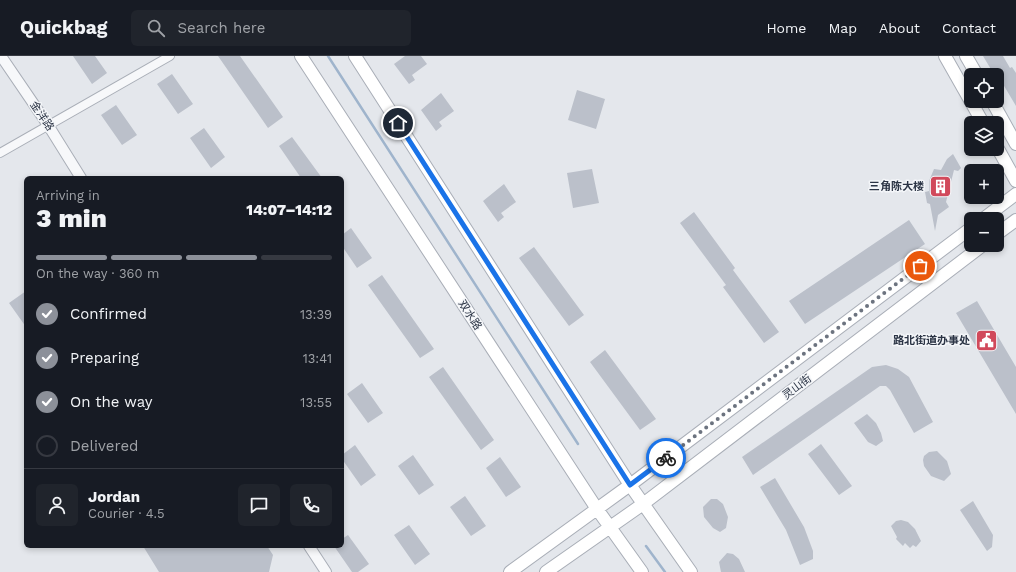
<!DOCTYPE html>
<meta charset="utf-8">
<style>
body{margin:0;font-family:"Work Sans","Noto Sans SC",sans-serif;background:#20242c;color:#f1f3f6;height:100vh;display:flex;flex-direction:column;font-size:15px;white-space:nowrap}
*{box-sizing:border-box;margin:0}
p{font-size:13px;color:#9ea1a6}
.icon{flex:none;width:22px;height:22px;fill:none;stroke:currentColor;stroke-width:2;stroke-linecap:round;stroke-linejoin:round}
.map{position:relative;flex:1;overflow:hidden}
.details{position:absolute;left:24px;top:120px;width:320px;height:372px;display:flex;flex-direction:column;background:#171b24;border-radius:6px;box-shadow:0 2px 6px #0003}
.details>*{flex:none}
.tools{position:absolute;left:964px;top:12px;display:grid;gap:8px}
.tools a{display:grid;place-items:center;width:40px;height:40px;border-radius:6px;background:#171b24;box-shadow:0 2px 6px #0003;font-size:20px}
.pin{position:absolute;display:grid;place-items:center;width:34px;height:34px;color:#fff;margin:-17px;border:2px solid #fff;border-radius:50%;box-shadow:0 1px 4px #0007}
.courier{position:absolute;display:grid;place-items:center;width:40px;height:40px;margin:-20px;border:3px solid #1a73e8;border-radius:50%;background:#fff;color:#222;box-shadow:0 1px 5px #0007}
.headline em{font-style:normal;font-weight:800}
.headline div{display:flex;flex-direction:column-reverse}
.headline{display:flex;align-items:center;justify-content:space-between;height:68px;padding:0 12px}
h1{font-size:26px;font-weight:800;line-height:30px}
.bar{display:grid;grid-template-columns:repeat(4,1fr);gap:6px 4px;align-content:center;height:48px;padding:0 12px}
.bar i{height:5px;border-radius:3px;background:#363941}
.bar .current{background:#8c9099}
.bar p{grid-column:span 4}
.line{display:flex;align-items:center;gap:10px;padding:0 12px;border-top:1px solid #363941}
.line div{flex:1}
.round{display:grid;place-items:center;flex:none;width:42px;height:42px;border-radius:6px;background:#20242c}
ol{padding:0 12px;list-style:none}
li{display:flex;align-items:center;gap:12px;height:44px}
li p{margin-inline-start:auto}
li .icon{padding:4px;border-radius:50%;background:#8c9099;color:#fff;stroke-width:4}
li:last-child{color:#9ea1a6}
li i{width:22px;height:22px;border:2px solid #363941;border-radius:50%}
header{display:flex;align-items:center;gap:24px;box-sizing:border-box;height:56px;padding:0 20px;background:#171b24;border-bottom:1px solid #363941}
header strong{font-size:19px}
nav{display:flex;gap:22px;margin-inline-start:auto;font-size:14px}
.search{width:280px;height:36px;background:#20242c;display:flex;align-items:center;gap:10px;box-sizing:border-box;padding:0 14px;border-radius:6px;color:#9ea1a6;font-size:15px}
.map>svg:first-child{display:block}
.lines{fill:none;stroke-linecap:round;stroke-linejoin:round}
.stream{stroke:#9fb4cc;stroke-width:2.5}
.building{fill:#bbc0ca}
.minor-casing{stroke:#a9aeb7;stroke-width:10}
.tertiary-casing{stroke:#a9aeb7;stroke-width:12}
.secondary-casing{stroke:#a9aeb7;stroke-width:14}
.minor{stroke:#f7f8fa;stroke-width:8}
.tertiary{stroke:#f7f8fa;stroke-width:10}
.secondary{stroke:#fff;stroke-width:12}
.done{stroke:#6c737f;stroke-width:4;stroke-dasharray:0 7.2}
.route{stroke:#1a73e8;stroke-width:5}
.labels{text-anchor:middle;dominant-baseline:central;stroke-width:3;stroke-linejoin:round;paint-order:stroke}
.street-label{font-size:11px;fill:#2b3445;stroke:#f4f6f9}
.poi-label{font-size:11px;font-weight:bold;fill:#2b3445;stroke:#f4f6f9;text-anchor:end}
</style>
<header>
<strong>Quickbag</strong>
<div class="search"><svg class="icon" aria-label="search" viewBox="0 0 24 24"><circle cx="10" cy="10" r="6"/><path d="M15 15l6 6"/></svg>Search here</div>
<nav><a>Home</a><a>Map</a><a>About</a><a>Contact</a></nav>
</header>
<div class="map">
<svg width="1016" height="516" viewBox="0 0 1016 516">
<rect width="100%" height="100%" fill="#e4e7ec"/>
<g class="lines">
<path class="stream" d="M328,0l250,388
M646,490l19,26"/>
</g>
<path class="building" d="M73,0h22l12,17 -15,11z
M218,0h22l43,61 -15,11z
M405,0h16l6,8 -15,11 3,5 -6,4 -15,-20z
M983,0h20l7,12 2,-1 4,6v33l-22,-37 -2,2z
M172,18l21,30 -15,10 -21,-30z
M577,34l28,9 -9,30 -28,-9z
M441,37l13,18 -15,11 3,4 -6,5 -15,-21z
M116,49l21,30 -15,10 -21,-30z
M204,72l21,29 -14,11 -21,-30z
M292,81l30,41h-21l-22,-32z
M953,98l8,14 -3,3 -4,-1 -8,32 3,5 -11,8 -3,16 -5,-27 -3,-1 -2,-11 4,-1v-10l5,-12 7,1 6,-11z
M592,113l7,34 -26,5 -6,-35z
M504,128l12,18 -15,11 3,4 -6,5 -15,-21z
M694,156l41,56 -2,2 46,62 -15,11 -41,-56 3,-2 -46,-62z
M909,164l16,24 -120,80 -16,-23z
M351,172l21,30 -15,10 -15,-22v-11z
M534,191l50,68 -15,11 -50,-68z
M382,219l52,74 -14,9 -52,-73z
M26,235v36l-17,-24z
M977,245l39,66v47l-60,-101z
M605,294l51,69 -16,11 -50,-68z
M886,309l12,4 11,8 24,45 -19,11 -24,-43 -4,-4h-6l-127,89 -11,-18 130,-90z
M443,311l51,73 -13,10 -52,-73z
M362,327l21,30 -15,10 -21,-29z
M867,358l9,9 5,10 2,8 -7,5 -8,-4 -14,-19z
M821,388l31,42 -13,9 -31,-41z
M355,389l21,30 -15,11 -19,-27v-4z
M937,395l10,10 4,13 -7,7 -13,-5 -7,-10 -1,-6 1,-4 5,-4z
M413,399l21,30 -15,10 -21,-29z
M500,401l21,30 -15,10 -20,-29z
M775,422l29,49 9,24v8l-13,6 -14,-35 -26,-43z
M465,440l21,30 -15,10 -21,-29z
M711,443h6l6,5 5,13 -2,11 -6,4 -7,-4 -9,-11 -1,-10z
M973,445l20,34 -1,12 -5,4 -27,-41z
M901,464l7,2 7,7 6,12 -5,6 -3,-2 -3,3 -5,-5 -2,3 -7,-7 1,-2 -6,-11 5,-5z
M409,469l21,29 -15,11 -21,-30z
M348,479l21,29 -11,8h-6l-18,-26h8v-7z
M143,490h124l6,9 -4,17h-110z
M727,497l6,1 6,5 6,13h-24l-2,-10z"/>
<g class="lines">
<defs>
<path id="minor" d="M0,97l170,-97"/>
<path id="tertiary" d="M1,0l47,69 33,53
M309,490l17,26"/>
<path id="secondary" d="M301,0l296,453 45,63
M355,0l275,429 61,87
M945,0l38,67
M966,0l11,19
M992,45l24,43
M997,91l19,34
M983,163l33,-25
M997,178l19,-14
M510,516l120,-87 341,-257
M546,516l97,-68 340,-259"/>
</defs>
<use href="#minor" class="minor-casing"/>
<use href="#tertiary" class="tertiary-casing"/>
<use href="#secondary" class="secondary-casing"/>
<use href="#minor" class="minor"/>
<use href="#tertiary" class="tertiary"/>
<use href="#secondary" class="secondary"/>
</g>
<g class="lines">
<path class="done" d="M666,402l254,-192"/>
<path class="route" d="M398,67l232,362 36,-27"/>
</g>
<defs>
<symbol id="building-square" viewBox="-11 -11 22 22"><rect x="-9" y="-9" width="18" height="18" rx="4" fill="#d1495b" stroke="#f4f6f9"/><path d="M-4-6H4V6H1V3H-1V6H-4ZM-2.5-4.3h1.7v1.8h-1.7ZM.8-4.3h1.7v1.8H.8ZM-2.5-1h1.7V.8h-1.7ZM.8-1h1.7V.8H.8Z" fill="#fff"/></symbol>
<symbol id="civic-square" viewBox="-11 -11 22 22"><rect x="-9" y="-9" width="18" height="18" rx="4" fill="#d1495b" stroke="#f4f6f9"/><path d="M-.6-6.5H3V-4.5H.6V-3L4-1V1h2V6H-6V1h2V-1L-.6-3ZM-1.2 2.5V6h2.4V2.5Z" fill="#fff"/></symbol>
</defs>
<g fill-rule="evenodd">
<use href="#building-square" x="928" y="118" width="25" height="25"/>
<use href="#civic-square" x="974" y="272" width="25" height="25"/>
</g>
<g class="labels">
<g class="street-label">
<text transform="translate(42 60) rotate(56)">金洋路</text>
<text transform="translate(470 259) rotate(57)">双水路</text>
<text transform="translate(797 331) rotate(-37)">灵山街</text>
</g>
<g class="poi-label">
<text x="924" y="130">三角陈大楼</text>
<text x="970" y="284">路北街道办事处</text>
</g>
</g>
</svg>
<div class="tools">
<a><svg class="icon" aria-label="locate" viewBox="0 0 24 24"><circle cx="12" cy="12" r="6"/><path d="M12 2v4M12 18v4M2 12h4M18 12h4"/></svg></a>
<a><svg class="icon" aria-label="layers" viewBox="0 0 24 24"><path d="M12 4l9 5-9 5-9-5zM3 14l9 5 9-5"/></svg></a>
<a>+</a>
<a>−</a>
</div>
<div class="pin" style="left:920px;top:210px;background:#ea580c"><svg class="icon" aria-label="bag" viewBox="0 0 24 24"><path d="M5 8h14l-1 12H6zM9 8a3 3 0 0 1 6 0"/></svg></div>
<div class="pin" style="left:398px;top:67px;background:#1f2937"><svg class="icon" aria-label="home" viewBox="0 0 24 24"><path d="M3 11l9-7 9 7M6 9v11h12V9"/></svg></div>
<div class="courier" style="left:666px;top:402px"><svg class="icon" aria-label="bike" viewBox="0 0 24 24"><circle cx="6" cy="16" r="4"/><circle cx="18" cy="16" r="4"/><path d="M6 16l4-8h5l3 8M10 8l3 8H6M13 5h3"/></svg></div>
<section class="details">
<div class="headline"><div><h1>3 min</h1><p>Arriving in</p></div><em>14:07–14:12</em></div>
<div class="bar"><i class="current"></i><i class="current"></i><i class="current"></i><i></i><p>On the way · 360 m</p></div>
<ol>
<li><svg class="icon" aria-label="check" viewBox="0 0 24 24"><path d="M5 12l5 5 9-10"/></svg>Confirmed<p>13:39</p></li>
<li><svg class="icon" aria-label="check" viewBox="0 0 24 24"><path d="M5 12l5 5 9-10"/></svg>Preparing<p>13:41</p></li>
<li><svg class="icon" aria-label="check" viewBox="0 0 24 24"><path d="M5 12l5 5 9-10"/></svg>On the way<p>13:55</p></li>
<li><i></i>Delivered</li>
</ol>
<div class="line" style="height:72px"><a class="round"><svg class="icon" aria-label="person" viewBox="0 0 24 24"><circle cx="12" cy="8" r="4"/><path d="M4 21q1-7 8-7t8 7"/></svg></a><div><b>Jordan</b><p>Courier · 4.5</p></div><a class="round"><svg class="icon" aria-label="chat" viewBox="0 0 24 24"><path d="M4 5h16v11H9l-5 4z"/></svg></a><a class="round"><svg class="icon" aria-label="phone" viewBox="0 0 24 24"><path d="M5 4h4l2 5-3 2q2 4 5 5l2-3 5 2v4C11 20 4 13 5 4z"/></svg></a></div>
</section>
</div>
